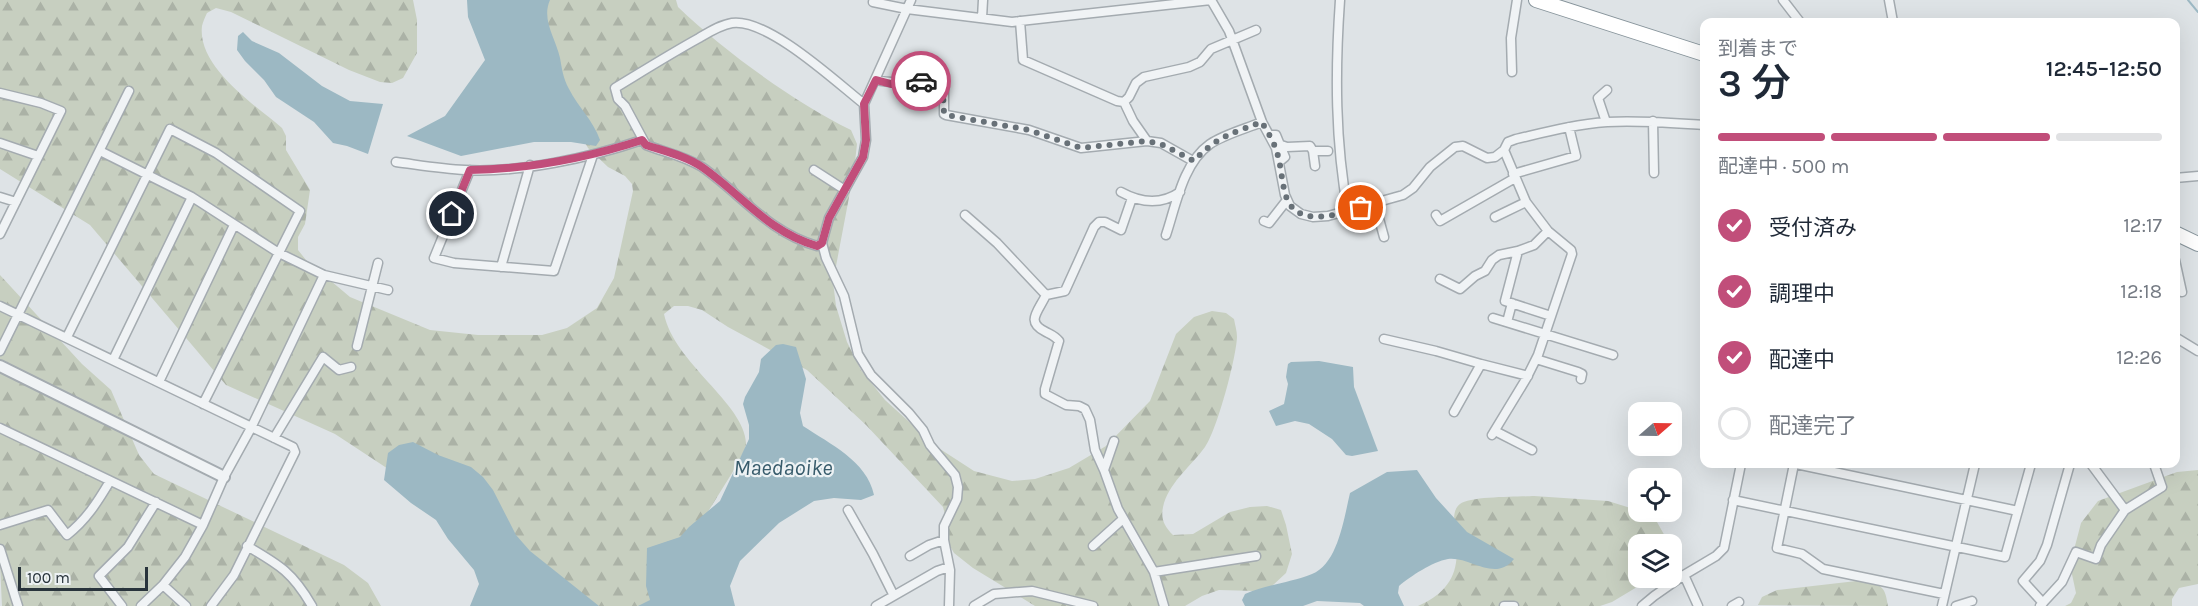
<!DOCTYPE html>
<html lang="ja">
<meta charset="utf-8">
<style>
body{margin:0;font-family:Karla,"Noto Sans JP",sans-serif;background:#f6f6f7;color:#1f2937;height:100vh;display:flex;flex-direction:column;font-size:22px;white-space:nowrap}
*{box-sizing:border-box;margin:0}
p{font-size:20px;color:#747a83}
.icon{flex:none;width:33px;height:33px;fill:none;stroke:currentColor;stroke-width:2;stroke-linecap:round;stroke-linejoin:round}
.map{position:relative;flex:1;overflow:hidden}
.details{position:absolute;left:1700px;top:18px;width:480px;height:450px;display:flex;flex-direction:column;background:#fff;border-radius:12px;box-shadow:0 6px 24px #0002}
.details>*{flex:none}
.needle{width:39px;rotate:70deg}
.controls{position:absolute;left:1628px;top:402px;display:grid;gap:12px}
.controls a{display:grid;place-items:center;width:54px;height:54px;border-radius:12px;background:#fff;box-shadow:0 6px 24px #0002;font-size:30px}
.scale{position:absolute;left:18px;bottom:15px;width:130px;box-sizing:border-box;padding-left:6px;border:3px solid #29343c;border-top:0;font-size:16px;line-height:21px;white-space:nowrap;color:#29343c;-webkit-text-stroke:4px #edf2f4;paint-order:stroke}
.pin{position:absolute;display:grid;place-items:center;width:51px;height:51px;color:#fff;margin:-26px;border:3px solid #fff;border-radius:50%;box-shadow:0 2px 6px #0007}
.courier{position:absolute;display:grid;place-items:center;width:60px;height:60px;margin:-30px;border:4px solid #c14e7a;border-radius:50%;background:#fff;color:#222;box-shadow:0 2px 8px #0007}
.headline em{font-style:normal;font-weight:600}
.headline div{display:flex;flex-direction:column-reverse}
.headline{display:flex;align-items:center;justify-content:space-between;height:102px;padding:0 18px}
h1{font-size:39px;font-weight:600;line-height:45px}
.bar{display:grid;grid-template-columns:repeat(4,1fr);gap:9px 6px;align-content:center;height:72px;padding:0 18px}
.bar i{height:8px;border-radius:4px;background:#e0e1e3}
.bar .on{background:#c14e7a}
.bar p{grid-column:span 4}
ol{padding:0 18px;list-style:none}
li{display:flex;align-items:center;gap:18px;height:66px}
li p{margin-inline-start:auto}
li .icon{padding:6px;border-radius:50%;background:#c14e7a;color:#fff;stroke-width:4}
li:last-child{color:#747a83}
li i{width:33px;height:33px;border:3px solid #e0e1e3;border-radius:50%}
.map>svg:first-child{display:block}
.forest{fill:url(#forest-firs)}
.water{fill:#9cb8c3}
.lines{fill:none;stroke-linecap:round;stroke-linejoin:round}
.stream{stroke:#9cb8c3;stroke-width:2}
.minor-casing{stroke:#a4abb0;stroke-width:11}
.tertiary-casing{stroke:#a4abb0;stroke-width:14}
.trunk-casing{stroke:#87949b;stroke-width:16}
.minor{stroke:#f0f3f5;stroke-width:8}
.tertiary{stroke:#f0f3f5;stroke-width:10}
.trunk{stroke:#fff;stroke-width:14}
.done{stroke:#687178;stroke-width:6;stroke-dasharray:0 10.8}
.route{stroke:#c14e7a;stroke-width:8}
.labels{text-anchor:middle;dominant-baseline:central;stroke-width:4.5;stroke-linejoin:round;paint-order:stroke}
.water-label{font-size:22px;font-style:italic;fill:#375b6b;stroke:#edf2f4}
</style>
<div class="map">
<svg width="2198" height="606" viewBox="0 0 2198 606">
<defs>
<pattern id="forest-firs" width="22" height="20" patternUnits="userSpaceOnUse" patternTransform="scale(1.5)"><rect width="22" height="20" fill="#c7cfc0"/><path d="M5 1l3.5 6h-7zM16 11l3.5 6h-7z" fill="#abb2a6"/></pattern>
</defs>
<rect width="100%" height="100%" fill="#dee3e6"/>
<path class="forest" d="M0,0h413l4,20v33l-14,25 -11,5 -12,-1 -31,-12 -118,-58 -15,-4 -9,5c-2,4 -4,9 -5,13 -5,41 53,79 80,102l4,8v14l24,40 -5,34 -7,13v13l8,10 44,37 80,33 48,5h64l25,-7 30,-20 17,-30 19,-87 -1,-7 -7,-8 -17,-9 -20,-19 -25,-45 -44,-103h157l2,7c46,44 116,95 173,123l6,14 -3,27 -21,111 3,24 11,36 14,28 24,30 52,47 37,24 38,10 23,-2 34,-11 37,-22 44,-45 26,-67 18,-17 18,-6 14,2 8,6c1,6 3,12 3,18 -1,22 -20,93 -32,110 -13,18 -34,34 -41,56 -4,14 -1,22 9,32l20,-1 37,-22 20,-5 17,-1 14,4 5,15 6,29 -6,19 -14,13 -17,5 -36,-1 -17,6 -17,10h-150l-62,-38 -19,-15 -8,-14 2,-13 -5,-19 -77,-82 -59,-55 -79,-43 -26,-17 -14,-4h-14l-10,8c10,49 80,89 82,129 0,7 -6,15 -9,22l-77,124 -15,17h-108l-129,-124 -73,-48 -109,-49 -136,-160 -90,-56z
M0,275l82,89 29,26 28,65 15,19 190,91 24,18 13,23h-379l-2,-41z
M2198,470v114l-19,4 -7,11v7h-107l6,-3 5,-10 -6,-28 11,-42 17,-22 79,-29z
M1534,496l74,5 45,14 13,23 -1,6h-27v34h13l-4,3 -35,21 -12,4h-182c68,-30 21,-86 42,-102 10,-8 59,-7 74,-8z
M1865,580c18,6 20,7 23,26l-130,-1 4,-8 15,-7z"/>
<path class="water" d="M467,0h83c-9,20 6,39 10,58 2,11 3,20 9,31 9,18 24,31 31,51l-4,6 -25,-4h-37l-73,14 -54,-20 38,-20 40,-56 -17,-43z
M243,32l9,9 27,12 43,33 28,15 33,3 -15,50 -21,-8 -14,-3 -19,-21 -38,-25 -12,-17 -19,-19 -8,-11 1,-14z
M783,344l13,3 10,32 -6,34 3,13c27,18 64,35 71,69l-13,5 -27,-2 -20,3 -35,22 -39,38 -10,25 5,20h-97l12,-6 -4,-14 1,-38 33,-11 9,-10 31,-26 29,-62v-14l-6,-21 2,-7 14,-25 2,-13 15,-14z
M1319,361l34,6 1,20 24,64 -26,5 -6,-1 -14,-16 -23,-15 -14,-3 -19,5 -7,-15 15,-7 4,-20 -2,-7 2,-13 3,-2z
M413,442l25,13 33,12 12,10 10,13 23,45 14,16 69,55h-129l9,-22 -5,-14 -26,-31 -12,-19 -25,-17 -27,-23 4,-27 11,-8z
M1417,470l19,28 31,34 47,27c-19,24 -44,-3 -66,0 -16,3 -37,17 -49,27l-1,7 6,13h-40l-4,-3 -43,-2 -14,5h-58l-3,-6 3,-6c22,-10 45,-11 67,-20 26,-10 32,-56 38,-81l37,-21z"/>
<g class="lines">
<path class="stream" d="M2188,0l10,12"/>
<defs>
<path id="minor" d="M911,0l-47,104 2,36 -3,17 -34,61 -7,25 4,15 18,38 14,58 13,21 38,38 14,17 7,15 25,30 3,12 -1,12 -13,27v14l6,30 -1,36
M1340,0c-5,72 -5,141 8,212
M1783,0l17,22
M1889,0l4,22
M873,2l34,7 105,13 199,-22 18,31 33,91 14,26 9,47 5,11 11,8 12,3 15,-1 75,-21 10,-7 17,-21 25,-20 8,-1 24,12 8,-1 9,-7 4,-8 8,-3c30,-7 60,-15 91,-17 33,-2 65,1 97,3
M982,18l1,-18
M1512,72l-1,-34 6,-38
M876,80c20,5 46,0 68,0v34l2,1 83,15 52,18 66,-7 -14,-20 -9,-19 -7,-1 -94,-41 -3,-39
M0,93l41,10 20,8 -61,123
M1124,102l5,-5 7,-14 8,-6 45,-10 11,-5 11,-13 45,-19
M1653,121l1,52
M1606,122l-8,-24 9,-8
M1269,135h7l9,22 -6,5
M1147,141l14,2 32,18
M0,143l38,13
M1281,145l6,2 23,-1 3,5 2,15
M100,151l92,46 87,56 45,22 64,15
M1313,151h15
M396,162c23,3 46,7 69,8 55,3 124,-12 177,-30
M470,170l-36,88 20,5 100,8 39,-116
M814,170l31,20
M1513,174l63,-18 -7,-29
M2175,178l23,-2
M1121,192c20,11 40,13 59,0
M0,197l16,5
M1375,204l9,33
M965,215l32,28 49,52
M1436,215l4,6 75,-43
M1495,217l31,-15
M1264,221l5,2 18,-23
M1548,231l-14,14 -16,6 -13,50 46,15
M1166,235c10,-30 17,-72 44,-91 15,-10 35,-15 52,-22
M822,243l-5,3c-49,-14 -75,-51 -115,-79 -17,-11 -38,-15 -56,-22l-21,-39 -7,-7 -3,-11c28,-17 55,-34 84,-50 10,-6 21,-13 33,-15 36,-5 104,59 132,81
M2175,260l7,32
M501,267l29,-102
M1440,279l20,10 15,-13 10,-5 7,-11 7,-5 19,-4
M0,306l293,141 2,5 -61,123 -23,31
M1493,318l120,37
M1507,322l5,-19
M67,337l103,-208 46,24 84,58 -97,193
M2175,337l23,14
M1384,339l52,12 45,13
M357,346l21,-83
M0,351l129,-260
M1536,359l42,13 4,2 -1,5
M113,360l79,-163
M159,382l75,-157
M1454,412l27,-48 47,12
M0,428l203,97
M1495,431l37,19
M1492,435l34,-56 12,-24 34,-101 -1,-4 -23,-19 -22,-29 -22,-52
M274,438l49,-81 16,13 12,-3
M1114,441l-10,29 14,39 36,63 10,34
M1794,464l-17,84 25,6 21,15 121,25
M1796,464l222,47
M2091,464l34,46
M1104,470l-9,-20 -5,-30 -5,-11 -6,-3 -13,-1 -21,-11v-5l14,-48c-4,-5 -7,-6 -13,-9 -21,-10 -8,-20 0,-37l19,-4 29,-64 5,-5h6l16,8 11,-32
M1733,500l272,57 26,-93
M848,510l25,44 20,40
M0,525l48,-15 19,25c19,-15 30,-32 43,-54
M247,546c33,19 46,27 65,60
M1093,546l30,-27
M0,549l18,57
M910,556l19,-11 15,-5
M1154,572l102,-16
M1684,575l14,31
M163,585l23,21
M2043,603l-20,-22 17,-20 7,-16 23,-81
M122,606l-23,-30 29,-29 28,-45
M141,606l22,-21 22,-28 18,-32 21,-48 27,-49 73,-153
M876,606l61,-35 12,-4
M974,606l20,-12 38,-3 61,15
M1504,606h10
M1642,606l12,-10 30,-21 32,-19 8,-8 17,-84
M1732,606l7,-4
M1942,606l33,-142
M1956,606l16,-5
M2040,606l22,-24 14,-30 20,7 5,-14 24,-35 37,-23 -8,-23"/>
<path id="tertiary" d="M0,366l224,111"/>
<path id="trunk" d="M1536,0l168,54
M2175,233l23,11"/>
</defs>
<use href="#minor" class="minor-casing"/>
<use href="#tertiary" class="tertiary-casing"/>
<use href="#trunk" class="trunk-casing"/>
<use href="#minor" class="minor"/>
<use href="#tertiary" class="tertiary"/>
<use href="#trunk" class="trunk"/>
</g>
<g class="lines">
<path class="done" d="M921,81l23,-1 -1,29 3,6 83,15 52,18 66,-7 14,3 33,17c22,-24 38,-28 68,-39 4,8 10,16 13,25 6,14 6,31 10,46 9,36 51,22 76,15"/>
<path class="route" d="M452,214l18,-44c58,-1 117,-12 172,-30l4,5c18,6 40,11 56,22 40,28 66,65 115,79l5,-3 7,-25 34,-61 3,-17 -2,-36 12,-24 15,4 30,-3"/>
</g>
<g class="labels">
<g class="water-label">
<text x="783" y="468">Maedaoike</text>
</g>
</g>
</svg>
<div class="controls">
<a><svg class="needle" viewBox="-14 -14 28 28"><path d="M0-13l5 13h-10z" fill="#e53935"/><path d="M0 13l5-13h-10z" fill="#747a83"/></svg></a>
<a><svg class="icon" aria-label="locate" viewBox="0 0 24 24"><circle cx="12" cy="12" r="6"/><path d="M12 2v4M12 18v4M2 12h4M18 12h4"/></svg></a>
<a><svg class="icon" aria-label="layers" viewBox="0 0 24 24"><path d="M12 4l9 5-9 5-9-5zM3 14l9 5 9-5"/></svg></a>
</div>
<div class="scale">100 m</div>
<div class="pin" style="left:1361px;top:208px;background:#ea580c"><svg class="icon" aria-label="bag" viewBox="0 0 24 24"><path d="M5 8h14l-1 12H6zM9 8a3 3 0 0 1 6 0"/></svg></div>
<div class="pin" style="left:452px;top:214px;background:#1f2937"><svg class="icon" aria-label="home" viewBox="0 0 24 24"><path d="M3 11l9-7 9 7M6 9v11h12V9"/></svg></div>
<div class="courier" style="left:921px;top:81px"><svg class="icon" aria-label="car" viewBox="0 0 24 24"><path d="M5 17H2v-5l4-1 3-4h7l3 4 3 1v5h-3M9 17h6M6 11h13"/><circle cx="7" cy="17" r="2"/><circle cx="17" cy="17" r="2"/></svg></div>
<section class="details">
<div class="headline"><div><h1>3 分</h1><p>到着まで</p></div><em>12:45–12:50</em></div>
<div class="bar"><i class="on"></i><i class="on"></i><i class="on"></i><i></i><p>配達中 · 500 m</p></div>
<ol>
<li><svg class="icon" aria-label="check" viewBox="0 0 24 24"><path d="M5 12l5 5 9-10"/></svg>受付済み<p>12:17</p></li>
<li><svg class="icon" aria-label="check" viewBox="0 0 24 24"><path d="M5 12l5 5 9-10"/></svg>調理中<p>12:18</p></li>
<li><svg class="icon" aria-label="check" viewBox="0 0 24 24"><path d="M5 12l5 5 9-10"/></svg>配達中<p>12:26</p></li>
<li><i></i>配達完了</li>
</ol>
</section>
</div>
